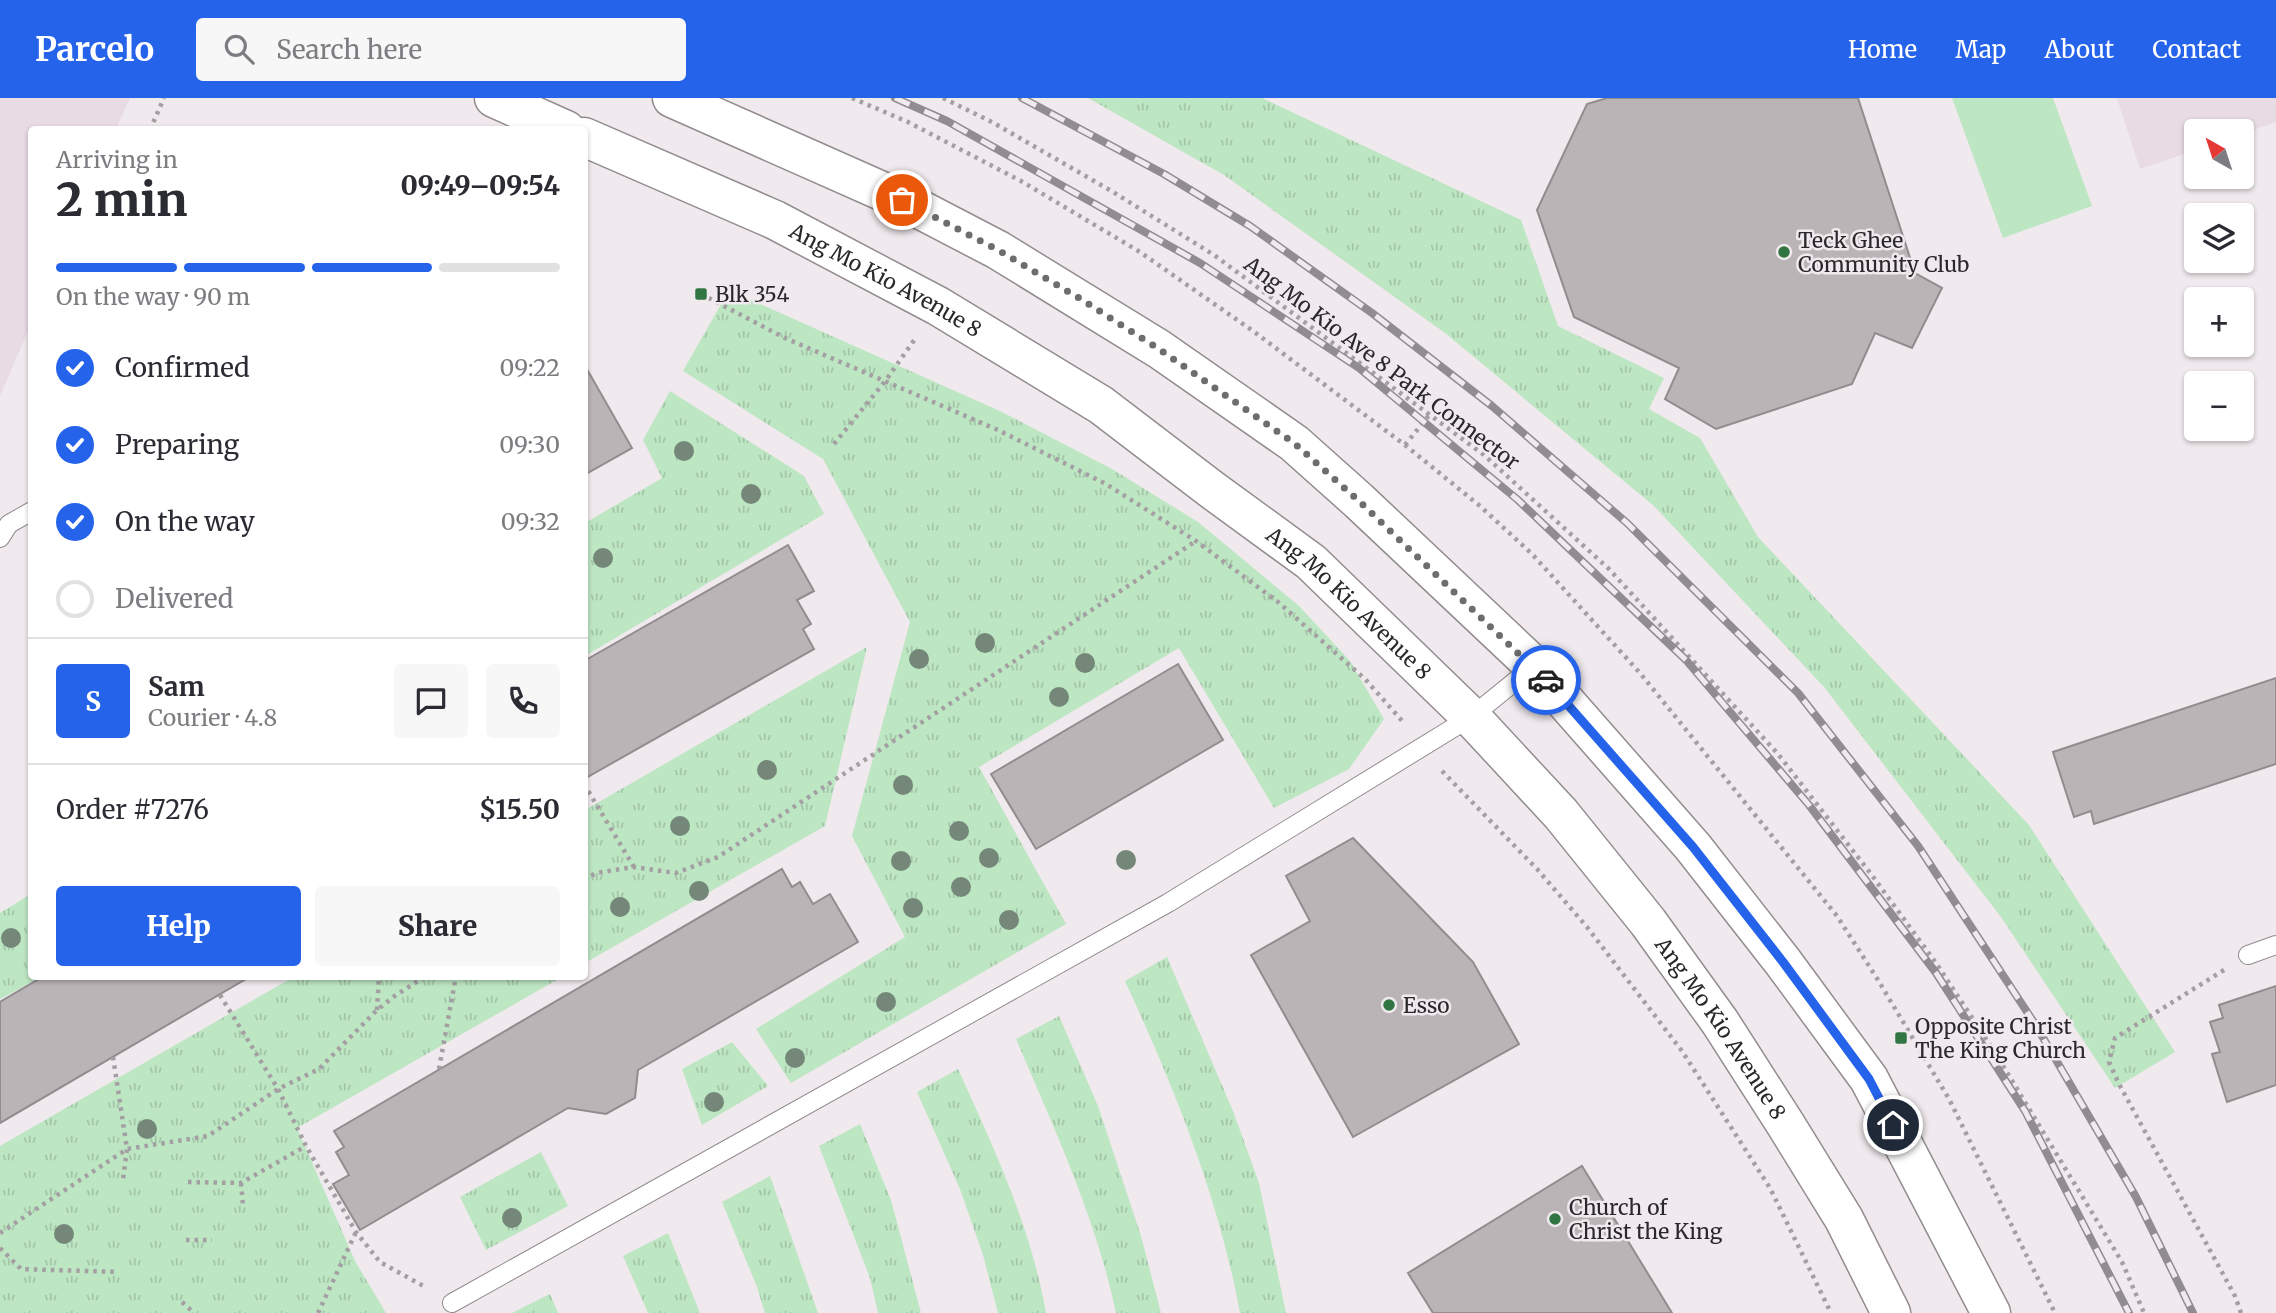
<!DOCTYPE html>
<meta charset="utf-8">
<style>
body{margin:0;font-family:Merriweather,serif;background:#f7f7f7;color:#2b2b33;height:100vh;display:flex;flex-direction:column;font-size:26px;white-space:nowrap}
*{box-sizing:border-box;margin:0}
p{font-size:23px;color:#7c7c81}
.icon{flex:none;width:38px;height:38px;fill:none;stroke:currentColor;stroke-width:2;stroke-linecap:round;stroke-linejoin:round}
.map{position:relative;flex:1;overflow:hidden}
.details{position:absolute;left:28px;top:28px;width:560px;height:854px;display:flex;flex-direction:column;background:#fff;border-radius:7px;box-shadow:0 2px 5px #0004}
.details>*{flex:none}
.needle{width:46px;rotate:321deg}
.buttons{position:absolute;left:2184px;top:21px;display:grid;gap:14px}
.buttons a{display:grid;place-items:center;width:70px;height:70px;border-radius:7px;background:#fff;box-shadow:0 2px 5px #0004;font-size:35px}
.pin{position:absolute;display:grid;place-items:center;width:60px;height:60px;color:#fff;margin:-30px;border:4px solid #fff;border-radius:50%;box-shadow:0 2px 7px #0007}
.courier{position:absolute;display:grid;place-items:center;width:70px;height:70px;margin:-35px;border:5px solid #2563eb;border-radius:50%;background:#fff;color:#222;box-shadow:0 2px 9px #0007}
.headline em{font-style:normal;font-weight:800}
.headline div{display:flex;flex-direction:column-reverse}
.headline{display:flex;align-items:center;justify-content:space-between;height:119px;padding:0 28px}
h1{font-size:46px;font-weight:800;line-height:52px}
.bar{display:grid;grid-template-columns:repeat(4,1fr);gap:10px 7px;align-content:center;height:84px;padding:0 28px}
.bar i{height:9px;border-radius:5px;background:#e1e1e2}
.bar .selected{background:#2563eb}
.bar p{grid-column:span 4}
.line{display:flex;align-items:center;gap:18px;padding:0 28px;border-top:2px solid #e1e1e2}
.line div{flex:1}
.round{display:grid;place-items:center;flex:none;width:74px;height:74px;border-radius:7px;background:#f7f7f7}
ol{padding:0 28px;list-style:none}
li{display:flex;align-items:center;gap:21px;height:77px}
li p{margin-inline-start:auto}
li .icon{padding:7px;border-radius:50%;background:#2563eb;color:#fff;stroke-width:4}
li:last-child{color:#7c7c81}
li i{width:38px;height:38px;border:4px solid #e1e1e2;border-radius:50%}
.primary-button{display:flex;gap:14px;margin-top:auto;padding:14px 28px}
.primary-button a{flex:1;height:80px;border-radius:7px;background:#2563eb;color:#fff;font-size:28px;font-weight:800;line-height:80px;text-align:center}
.primary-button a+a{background:#f7f7f7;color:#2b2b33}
header{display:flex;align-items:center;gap:42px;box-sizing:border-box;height:98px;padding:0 35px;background:#2563eb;color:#fff}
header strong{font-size:33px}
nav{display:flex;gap:38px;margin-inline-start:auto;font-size:24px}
.search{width:490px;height:63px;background:#f7f7f7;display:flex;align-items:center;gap:18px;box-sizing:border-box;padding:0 24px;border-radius:7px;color:#7c7c81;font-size:26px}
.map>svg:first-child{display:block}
.built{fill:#e8dbe3}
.grass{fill:url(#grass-tufts)}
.pitch{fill:#bde6c3}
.building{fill:#bab4b7;stroke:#928c8f;stroke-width:2}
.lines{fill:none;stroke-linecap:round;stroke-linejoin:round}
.lane-casing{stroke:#928c8f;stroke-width:20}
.primary-casing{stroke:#928c8f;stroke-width:41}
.path{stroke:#a49fa2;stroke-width:4.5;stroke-dasharray:3.5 5;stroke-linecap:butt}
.lane{stroke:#fff;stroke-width:18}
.primary{stroke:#fff;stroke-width:38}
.rail-casing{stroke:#918c90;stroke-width:8}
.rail{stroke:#f0e9ed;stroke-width:5;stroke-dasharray:16;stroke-linecap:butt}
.tree{fill:#748778}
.done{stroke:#6f6c6e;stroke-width:7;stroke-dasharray:0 12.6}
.route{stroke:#2563eb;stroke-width:9}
.poi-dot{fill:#317642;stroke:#f0e9ed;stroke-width:2.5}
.labels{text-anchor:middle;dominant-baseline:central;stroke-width:5;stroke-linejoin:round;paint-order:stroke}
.poi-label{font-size:21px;fill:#2a282a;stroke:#f0e9ed;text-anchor:start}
.street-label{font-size:21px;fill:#2a282a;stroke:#f0e9ed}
</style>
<header>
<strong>Parcelo</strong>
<div class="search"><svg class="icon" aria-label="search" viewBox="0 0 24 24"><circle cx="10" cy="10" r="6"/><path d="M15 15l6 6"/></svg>Search here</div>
<nav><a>Home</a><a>Map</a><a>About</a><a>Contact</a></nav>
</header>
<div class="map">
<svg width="2276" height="1215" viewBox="0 0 2276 1215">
<defs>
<pattern id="grass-tufts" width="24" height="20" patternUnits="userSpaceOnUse" patternTransform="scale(1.75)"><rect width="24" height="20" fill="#bde6c3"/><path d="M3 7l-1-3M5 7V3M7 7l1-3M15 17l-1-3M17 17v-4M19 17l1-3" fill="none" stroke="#a3c5a8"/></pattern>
</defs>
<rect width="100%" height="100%" fill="#f0e9ed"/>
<path class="built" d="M0,0h130l-14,31 -84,1 -1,194 -31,72z
M2117,0h159v24l-34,12v-3h-46v19l-56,19z"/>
<path class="grass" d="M1088,0h174l259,122 37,106 106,52 -15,31 51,29 58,99 271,288 146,227 -60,36 -114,-171 -177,-230 -170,-181 -209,-173 -221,-158z
M729,192l273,122 110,57 86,53 101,84 51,55 34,58 -35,50 -75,39 -95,-160 -200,119 87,157 -275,159 -35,-54 149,-92 -53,-101 58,-214 -87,-163 -140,-88z
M670,293l134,85 20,38 -239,142v-133l77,-45 -19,-38z
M867,549l-42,179 -240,137v-153z
M31,796l1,82 10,1 -42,22v-86z
M1167,859l66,154 26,72 27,130h-46c-21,-115 -66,-226 -115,-332z
M295,878l267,1 -265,151 58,133 31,52h-386v-167z
M1059,918l39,90 43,130 20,77h-45c-20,-95 -62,-185 -100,-274z
M732,944l36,44 -66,39 -20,-56z
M958,971c36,79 73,158 88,244h-48l-15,-58 -23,-66 -43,-97z
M860,1026l31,76 30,113h-43l-8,-35 -51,-132z
M541,1054l27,54 -82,44 -26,-53z
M770,1078l48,137h-53l-8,-26 -35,-85z
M668,1135l32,80h-52l-25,-57z
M550,1196l8,19h-46z"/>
<path class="pitch" d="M1952,0h101l39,108 -89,32z"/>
<path class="building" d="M1607,0h251l57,175 27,15 -30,60 -37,-15 -23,51 -136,45 -51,-30 14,-31 -105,-51 -37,-107 50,-106z
M584,266l48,84 -48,27z
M788,447l26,46 -17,9 14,24 -8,5 11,20 -230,130v-118z
M1178,566l45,76 -187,109 -45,-75z
M2276,580v86l-182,60 -3,-13 -17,6 -21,-65z
M1353,740l120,124 46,82 -166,93 -102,-182 59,-34 -24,-45z
M782,771l10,18 8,-5 13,22 17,-10 28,48 -220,128 -3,28 -29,16 -38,-6 -208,122 -27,-46 16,-9 -13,-23 8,-5 -10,-16z
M44,878h207l-251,147v-121z
M2276,888v99l-49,17 -15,-48 8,-2 -10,-30 13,-4 -4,-13z
M1582,1068l90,147h-239l-25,-40z"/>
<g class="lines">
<defs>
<path id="lane" d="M0,440l9,-14 23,-13
M2248,857l28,-10
M452,1205l716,-400 303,-186 63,-51"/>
<g id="primary">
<path d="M494,0l72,32"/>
<path d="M672,0l230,102 96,50 161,99 135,94 65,58 175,165 159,181 90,115 86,117 122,234"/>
<path id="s1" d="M584,39l191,83 163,86 163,99 110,84 100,73 160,155 90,97 87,108 72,100 66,103 58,94 47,94"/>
</g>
</defs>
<use href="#lane" class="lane-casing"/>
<use href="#primary" class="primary-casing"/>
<path class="path" d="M852,0l56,24 113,59 119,71 113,79 152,114 75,61 52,48 108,119 197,243 41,64 71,119 106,214
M943,0l49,24 121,70 101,63 270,200 125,114 169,185 93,120 65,89 58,88 128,211 22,51
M150,32l14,-32
M701,196l84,44 213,92 108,54 90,57 82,61 87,77 39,44
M834,346l52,-64 29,-41
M1405,347l25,-31
M1442,673l95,98 50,58 95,124 88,137 61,125
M584,686l50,83
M584,782l12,-7 38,-6 42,6 42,-16 478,-316
M2224,872l-109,68 -6,24 10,22 116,212 6,17
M220,897l58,94 28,57 50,86 24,30 47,26
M377,912l2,-34
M113,959l14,92 -4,31
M439,971l17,-93
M188,1084l53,1 65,-37
M241,1085l2,22
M0,1135l127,-84 81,-13 70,-47 41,-20 58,-59 19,-15 30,-19
M186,1142h26
M0,1150l21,21 97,3
M182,1204l12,11
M318,1215l38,-81"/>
<use href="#lane" class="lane"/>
<use href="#primary" class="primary"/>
<defs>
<path id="rail" d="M895,0l52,23 253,142 159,105 159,132 168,160 123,145 127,168 89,138 104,202
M1022,0l142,76 86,52 122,87 120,93 135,117 171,170 120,153 117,178 101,173 57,116"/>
</defs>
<use href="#rail" class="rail-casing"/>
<use href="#rail" class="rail"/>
</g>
<g class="tree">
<circle cx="684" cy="353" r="10"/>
<circle cx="751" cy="396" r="10"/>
<circle cx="603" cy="460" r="10"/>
<circle cx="985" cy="545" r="10"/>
<circle cx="919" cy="561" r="10"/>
<circle cx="1085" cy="565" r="10"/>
<circle cx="1059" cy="599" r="10"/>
<circle cx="767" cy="672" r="10"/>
<circle cx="903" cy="687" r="10"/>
<circle cx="680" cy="728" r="10"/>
<circle cx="959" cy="733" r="10"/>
<circle cx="989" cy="760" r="10"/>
<circle cx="1126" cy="762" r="10"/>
<circle cx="901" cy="763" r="10"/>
<circle cx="961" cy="789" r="10"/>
<circle cx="699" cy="793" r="10"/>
<circle cx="620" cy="809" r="10"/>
<circle cx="913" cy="810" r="10"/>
<circle cx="1009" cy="822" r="10"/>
<circle cx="11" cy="840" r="10"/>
<circle cx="886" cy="904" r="10"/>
<circle cx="795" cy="960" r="10"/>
<circle cx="714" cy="1004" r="10"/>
<circle cx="147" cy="1031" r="10"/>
<circle cx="512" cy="1120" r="10"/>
<circle cx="64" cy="1136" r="10"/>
</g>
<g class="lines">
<path class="done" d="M902,102l96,50 81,48 80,51 135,94 65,58 187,179"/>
<path class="route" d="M1546,582l147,167 90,115 86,117 24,46"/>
</g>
<g class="poi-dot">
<circle cx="1784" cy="154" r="7"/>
<rect x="694" y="189" width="14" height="14" rx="3.5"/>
<circle cx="1389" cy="907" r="7"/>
<rect x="1894" y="933" width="14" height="14" rx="3.5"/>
<circle cx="1555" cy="1121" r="7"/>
</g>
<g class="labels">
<g class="poi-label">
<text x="1798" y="142">Teck Ghee<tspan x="1798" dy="24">Community Club</tspan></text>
<text x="715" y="196">Blk 354</text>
<text x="1403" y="907">Esso</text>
<text x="1915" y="928">Opposite Christ<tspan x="1915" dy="24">The King Church</tspan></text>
<text x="1569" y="1109">Church of<tspan x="1569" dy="24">Christ the King</tspan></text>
</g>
<g class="street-label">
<text stroke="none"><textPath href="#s1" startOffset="334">Ang Mo Kio Avenue 8</textPath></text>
<text transform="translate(1382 265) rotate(37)">Ang Mo Kio Ave 8 Park Connector</text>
<text stroke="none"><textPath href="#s1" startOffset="901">Ang Mo Kio Avenue 8</textPath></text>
<text stroke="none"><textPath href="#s1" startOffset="1468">Ang Mo Kio Avenue 8</textPath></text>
</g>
</g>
</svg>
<div class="buttons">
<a><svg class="needle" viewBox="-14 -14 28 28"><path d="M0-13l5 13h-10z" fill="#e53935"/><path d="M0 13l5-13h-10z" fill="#7c7c81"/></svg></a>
<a><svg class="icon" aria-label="layers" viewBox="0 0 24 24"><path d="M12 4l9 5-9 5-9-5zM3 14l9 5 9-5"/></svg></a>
<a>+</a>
<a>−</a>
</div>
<div class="pin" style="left:902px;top:102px;background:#ea580c"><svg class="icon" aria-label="bag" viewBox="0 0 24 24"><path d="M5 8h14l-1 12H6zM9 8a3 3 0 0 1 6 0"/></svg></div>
<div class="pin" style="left:1893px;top:1027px;background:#1f2937"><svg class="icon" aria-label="home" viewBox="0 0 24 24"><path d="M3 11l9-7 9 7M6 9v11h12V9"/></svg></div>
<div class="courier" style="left:1546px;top:582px"><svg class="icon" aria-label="car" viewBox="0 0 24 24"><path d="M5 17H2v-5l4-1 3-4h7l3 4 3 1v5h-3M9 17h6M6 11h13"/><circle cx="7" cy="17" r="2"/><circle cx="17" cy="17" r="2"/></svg></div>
<section class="details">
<div class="headline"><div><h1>2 min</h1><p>Arriving in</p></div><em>09:49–09:54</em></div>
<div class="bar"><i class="selected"></i><i class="selected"></i><i class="selected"></i><i></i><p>On the way · 90 m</p></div>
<ol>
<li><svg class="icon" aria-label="check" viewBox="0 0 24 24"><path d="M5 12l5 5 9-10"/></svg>Confirmed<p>09:22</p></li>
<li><svg class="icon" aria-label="check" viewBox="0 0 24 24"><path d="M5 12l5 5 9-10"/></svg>Preparing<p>09:30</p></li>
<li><svg class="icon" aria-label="check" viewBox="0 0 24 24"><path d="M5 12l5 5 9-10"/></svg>On the way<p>09:32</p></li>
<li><i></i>Delivered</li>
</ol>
<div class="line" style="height:126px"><b class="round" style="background:#2563eb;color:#fff">S</b><div><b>Sam</b><p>Courier · 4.8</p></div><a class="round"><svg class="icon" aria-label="chat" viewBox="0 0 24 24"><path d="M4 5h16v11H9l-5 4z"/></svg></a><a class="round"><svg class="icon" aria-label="phone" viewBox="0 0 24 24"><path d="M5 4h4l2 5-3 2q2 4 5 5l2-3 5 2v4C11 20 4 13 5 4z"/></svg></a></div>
<div class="line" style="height:91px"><div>Order #7276</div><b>$15.50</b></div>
<div class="primary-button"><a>Help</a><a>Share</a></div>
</section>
</div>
